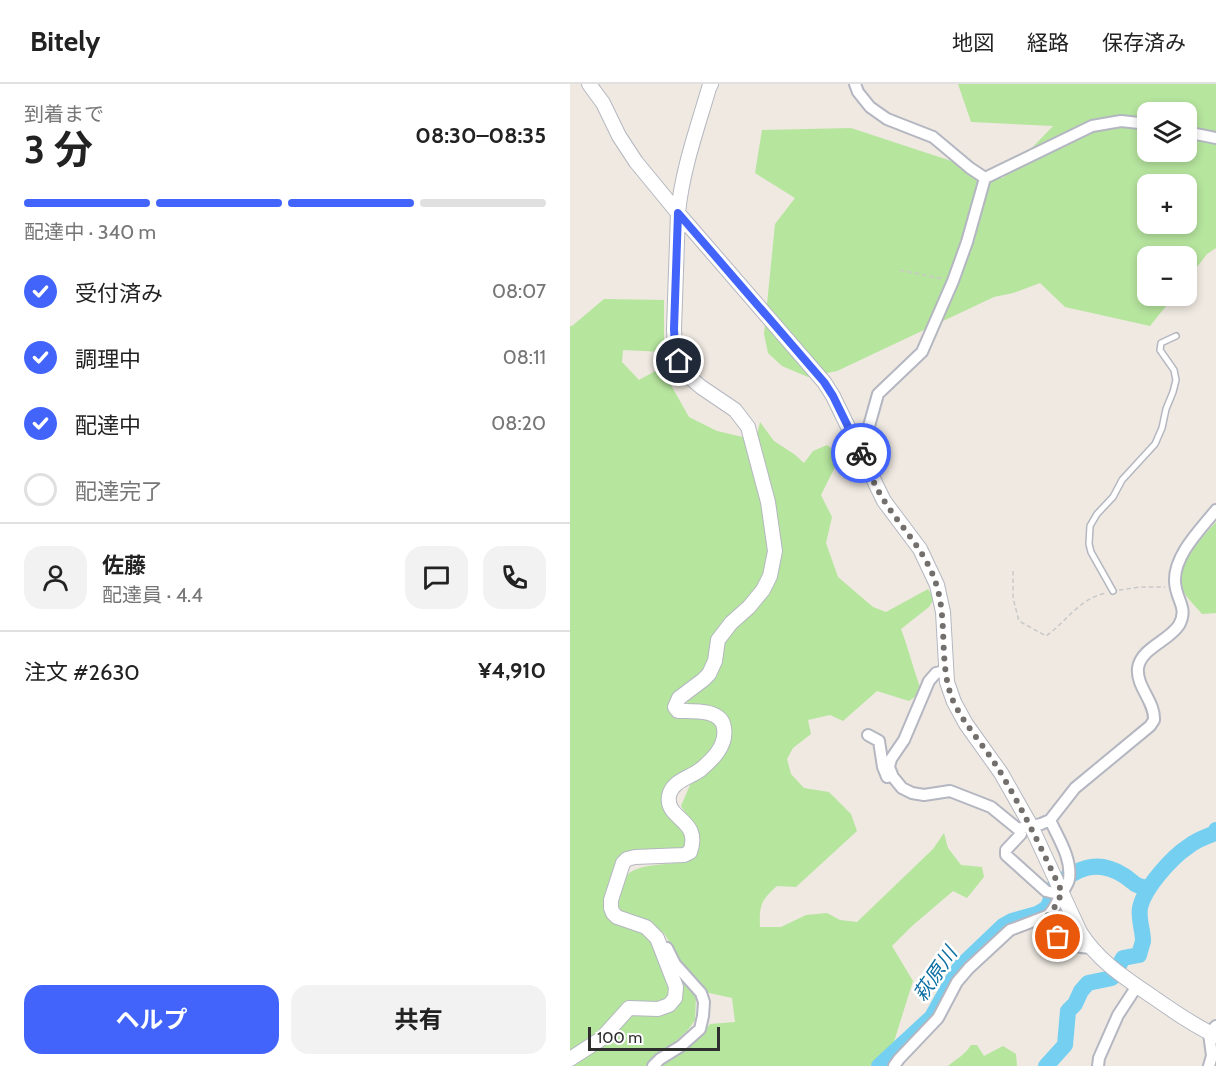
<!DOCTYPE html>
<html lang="ja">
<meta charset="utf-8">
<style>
body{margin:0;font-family:Cabin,"Noto Sans JP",sans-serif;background:#f2f2f2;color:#222;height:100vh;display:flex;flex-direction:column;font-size:22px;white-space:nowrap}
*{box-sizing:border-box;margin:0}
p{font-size:20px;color:#767676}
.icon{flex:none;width:33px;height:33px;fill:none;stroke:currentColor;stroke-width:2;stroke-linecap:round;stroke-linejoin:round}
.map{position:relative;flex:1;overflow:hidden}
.details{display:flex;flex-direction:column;background:#fff;width:570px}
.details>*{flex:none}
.tools{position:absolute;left:567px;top:18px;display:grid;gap:12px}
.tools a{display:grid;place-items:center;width:60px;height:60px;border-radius:12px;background:#fff;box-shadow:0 3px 9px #0003;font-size:30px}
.scale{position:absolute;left:18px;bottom:15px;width:132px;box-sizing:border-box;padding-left:6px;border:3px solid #2e2e2e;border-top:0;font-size:16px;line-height:21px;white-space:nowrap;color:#2e2e2e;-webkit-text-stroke:4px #fff;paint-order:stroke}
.pin{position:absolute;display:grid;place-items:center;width:51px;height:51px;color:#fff;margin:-26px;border:3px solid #fff;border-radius:50%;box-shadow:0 2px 6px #0007}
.courier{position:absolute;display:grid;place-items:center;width:60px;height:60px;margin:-30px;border:4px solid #4264fb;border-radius:50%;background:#fff;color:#222;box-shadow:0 2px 8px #0007}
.summary em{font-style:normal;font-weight:700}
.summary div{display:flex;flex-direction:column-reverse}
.summary{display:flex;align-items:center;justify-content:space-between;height:102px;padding:0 24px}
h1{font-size:39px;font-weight:700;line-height:45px}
.bar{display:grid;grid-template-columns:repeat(4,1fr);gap:9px 6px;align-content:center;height:72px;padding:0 24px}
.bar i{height:8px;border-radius:4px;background:#e0e0e0}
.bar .current{background:#4264fb}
.bar p{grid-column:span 4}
.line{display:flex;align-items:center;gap:15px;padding:0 24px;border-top:2px solid #e0e0e0}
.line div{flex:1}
.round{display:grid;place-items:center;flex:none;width:63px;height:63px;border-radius:18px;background:#f2f2f2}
ol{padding:0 24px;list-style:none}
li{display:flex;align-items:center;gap:18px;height:66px}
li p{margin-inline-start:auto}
li .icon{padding:6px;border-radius:50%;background:#4264fb;color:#fff;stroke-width:4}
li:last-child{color:#767676}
li i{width:33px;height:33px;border:3px solid #e0e0e0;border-radius:50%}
.cta{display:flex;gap:12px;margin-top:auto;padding:12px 24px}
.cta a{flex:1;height:69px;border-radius:18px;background:#4264fb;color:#fff;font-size:24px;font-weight:700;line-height:69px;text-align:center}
.cta a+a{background:#f2f2f2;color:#222}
header{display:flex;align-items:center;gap:36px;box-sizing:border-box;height:84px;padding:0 30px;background:#fff;border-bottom:2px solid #e0e0e0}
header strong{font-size:28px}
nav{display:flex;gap:33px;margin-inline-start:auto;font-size:21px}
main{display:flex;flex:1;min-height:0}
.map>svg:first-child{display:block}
.green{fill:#b6e59e;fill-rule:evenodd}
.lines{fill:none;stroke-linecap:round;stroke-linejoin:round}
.river{stroke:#75cff0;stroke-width:16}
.lane-casing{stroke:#b4b7c1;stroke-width:8}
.street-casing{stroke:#b4b7c1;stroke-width:14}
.secondary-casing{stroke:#b4b7c1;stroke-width:16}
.path{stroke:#c9c9c9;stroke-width:1.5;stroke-dasharray:4.5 3;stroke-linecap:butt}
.lane{stroke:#fff;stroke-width:5}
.street{stroke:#fff;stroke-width:10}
.secondary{stroke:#fff;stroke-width:14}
.done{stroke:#726f6d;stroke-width:6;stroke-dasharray:0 10.8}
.route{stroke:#4264fb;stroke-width:8}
.labels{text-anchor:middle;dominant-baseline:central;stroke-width:5;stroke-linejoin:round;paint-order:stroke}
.water-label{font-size:20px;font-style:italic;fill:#0d6fa3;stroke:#fff}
</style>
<header>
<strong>Bitely</strong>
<nav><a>地図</a><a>経路</a><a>保存済み</a></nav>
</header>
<main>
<section class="details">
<div class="summary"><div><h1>3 分</h1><p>到着まで</p></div><em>08:30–08:35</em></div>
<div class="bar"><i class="current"></i><i class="current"></i><i class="current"></i><i></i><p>配達中 · 340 m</p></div>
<ol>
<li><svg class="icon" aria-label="check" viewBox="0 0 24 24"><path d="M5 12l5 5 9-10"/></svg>受付済み<p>08:07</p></li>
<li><svg class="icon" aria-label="check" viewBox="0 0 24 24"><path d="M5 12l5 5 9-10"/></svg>調理中<p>08:11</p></li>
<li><svg class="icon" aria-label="check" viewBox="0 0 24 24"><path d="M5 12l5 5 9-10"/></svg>配達中<p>08:20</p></li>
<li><i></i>配達完了</li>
</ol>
<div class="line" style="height:108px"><a class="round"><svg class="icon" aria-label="person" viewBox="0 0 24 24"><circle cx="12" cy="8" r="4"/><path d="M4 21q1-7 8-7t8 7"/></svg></a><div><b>佐藤</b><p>配達員 · 4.4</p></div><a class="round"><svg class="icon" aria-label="chat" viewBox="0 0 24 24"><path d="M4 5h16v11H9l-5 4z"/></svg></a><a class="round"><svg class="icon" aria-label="phone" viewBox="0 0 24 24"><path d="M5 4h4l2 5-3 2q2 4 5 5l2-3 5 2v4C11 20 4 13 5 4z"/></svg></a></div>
<div class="line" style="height:78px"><div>注文 #2630</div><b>¥4,910</b></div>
<div class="cta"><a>ヘルプ</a><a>共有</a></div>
</section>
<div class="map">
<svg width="646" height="982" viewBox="0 0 646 982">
<rect width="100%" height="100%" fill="#efe9e1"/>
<path class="green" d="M388,0h258v164l-9,6 -20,26 -1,-24h-38v40h26l-24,30 -85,-19 -25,-24 -27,10 -19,4 -157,74 -29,6 -26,-11 -14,-13 -4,-19 11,-110 20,-26 -40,-25 7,-43 89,-2 152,50 50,-52 -82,-4zM578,28h38v40h-38zM578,100h38v40h-38z
M34,215l60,1v52l-41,-2 -1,12 17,18 29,-16 -1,14 22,39 28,14 30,7 17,65 7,48 -5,23 -20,30 -36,62 -39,41 42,10 7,7 -4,25 -47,39 18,41 1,20 -53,4 -28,46 20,24 27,17 19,47 -6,16 -28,1 -40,32 -29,19v-729h2z
M190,338l14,19 20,13 10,9 9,-12 14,-6 8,6v16l-14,28 11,22 -6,26 12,34 35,30 13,5 42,-23 6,10 -5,8 -28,22c8,21 13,43 21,63l-13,9 -32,-10 -34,30 -13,-6 -22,5 3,14 -18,14 -6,11 4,15 13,14 25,4 22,22 6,17 -61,56 -19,-1c-16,14 -18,20 -17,41h21l25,-12 21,-2 13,7 17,2 76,-73 11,-16 4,15 13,17 21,2 2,10 -17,21 -14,-7 -41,35 -20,20 21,35 -21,67 -22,18h-208l1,-3c18,-11 34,-23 47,-39l25,-2 -3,-24 -27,-6 -27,-35 -14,-24 -47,-21c0,-8 0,-17 2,-24 7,-28 46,-21 67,-27l11,-30 -16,-25 12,-28 30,-26v-37l-37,-10 2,-7 34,-58 54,-69 -20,-132z
M646,438v91l-14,1c-6,-7 -14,-15 -19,-23 -12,-23 19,-53 33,-69z
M107,894l8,2 11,17 -1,23 -7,10 -39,36h-79v-2l31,-17 25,-27 10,-6 23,1 17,-5 4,-9z
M401,961h6l7,11 19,-10 13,8 1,12h-69c9,-8 16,-10 23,-21z"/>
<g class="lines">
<path class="river" d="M309,982l53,-49 28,-50 43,-41 9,-5 25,-7 10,-6 3,-6 3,-14c22,-19 43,-30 70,-13 12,7 10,11 25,13
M476,982l19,-21 3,-34 7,-7 6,-13 7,-8 24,-5 11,-20 16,-3c1,-4 3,-10 4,-14 0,-11 -5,-22 -3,-33 4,-20 32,-51 49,-62 7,-6 17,-9 26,-13l1,-3"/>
<defs>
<path id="lane" d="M543,507l-22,-39 -2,-8 1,-18 7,-12 16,-17 9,-17 33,-36 7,-16 4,-19 7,-17 3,-12 -2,-10 -14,-20 1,-7 15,-7"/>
<path id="street" d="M285,0l3,8 12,15 17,12 46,18 37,31 15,10
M616,48l30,6
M289,365l5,-5 14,-50 44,-42 31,-71 14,-39 18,-64 107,-52 29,-5 27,3
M376,587l-10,2 -7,8 -25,59 -13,19 -2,8 4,10 9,11 10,5 12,2 26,-4 41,16 27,22 23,-5 9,-4
M298,651l11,6 4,26 4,10
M450,745l1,5 -15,16v5l40,36 8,2h8
M477,832c3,6 5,13 9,19 6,7 24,14 33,12
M83,982l7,-7 21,-13 19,-17 3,-13 1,-14 -3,-9 -26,-29 -8,-16
M324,982l5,-7 39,-41 19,-36 12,-14 41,-38 37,-14c7,-5 9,-12 13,-20 3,-5 8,-11 9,-17 3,-21 -11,-41 -19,-59l25,-32 75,-62 4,-6c1,-19 -18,-33 -16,-52 3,-20 31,-27 41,-43 10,-18 -4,-26 -4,-44 -1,-26 26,-52 41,-71
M528,982l1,-8 19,-43 19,-29
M639,982l3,-10 -3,-23 7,-7"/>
<path id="secondary" d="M19,0l14,19 16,33 17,26 42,51 146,169 9,14 51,105 36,48 17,36 6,27 4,70 7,20 12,22 35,49 30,53 49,106c18,29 45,46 73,65 20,14 40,28 63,39
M0,975l31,-20 28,-31 29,1 11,-4 6,-7 1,-11 -19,-49 -11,-11 -29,-10 -4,-4 -2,-5v-8l12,-37 4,-4 8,-2 49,-2 6,-3c12,-33 -25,-32 -21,-56 3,-15 20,-18 31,-26 12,-10 27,-24 24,-42 -2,-19 -30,-17 -46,-17l-3,-4 4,-9 24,-18 6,-6 6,-13 3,-21 13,-17 18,-16 14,-17 7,-14 5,-25 -7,-49 -20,-75 -13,-17 -34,-23 -14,-12 -8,-14 -4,-14 -1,-18 4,-116c4,-42 19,-84 31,-125l2,-4"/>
</defs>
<use href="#lane" class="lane-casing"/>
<use href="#street" class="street-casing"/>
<use href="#secondary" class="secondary-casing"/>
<path class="path" d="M330,186l43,9
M443,487v27l6,23 27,15c16,-11 29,-30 46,-38 4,-2 9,-4 14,-5
M549,506l22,-3h24"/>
<use href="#lane" class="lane"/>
<use href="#street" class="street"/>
<use href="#secondary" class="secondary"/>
</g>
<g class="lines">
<path class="done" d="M291,369c7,16 14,34 24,49 18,28 43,52 52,85 11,37 1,81 17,116 13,26 34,47 48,72 22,37 40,75 58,113l2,5 -10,19 -5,4 11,21"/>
<path class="route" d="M109,277l-4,-14 -1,-18 4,-116 146,169 9,14 28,57"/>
</g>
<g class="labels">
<g class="water-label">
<text transform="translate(365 890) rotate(-56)">萩原川</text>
</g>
</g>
</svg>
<div class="tools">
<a><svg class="icon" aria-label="layers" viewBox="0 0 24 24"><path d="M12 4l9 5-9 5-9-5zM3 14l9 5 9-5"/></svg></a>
<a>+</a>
<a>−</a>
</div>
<div class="scale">100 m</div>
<div class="pin" style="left:488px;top:853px;background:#ea580c"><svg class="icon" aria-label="bag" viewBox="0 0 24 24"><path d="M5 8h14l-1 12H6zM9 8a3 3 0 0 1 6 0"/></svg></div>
<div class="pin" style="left:109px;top:277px;background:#1f2937"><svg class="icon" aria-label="home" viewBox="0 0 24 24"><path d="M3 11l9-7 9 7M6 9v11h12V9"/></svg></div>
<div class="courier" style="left:291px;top:369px"><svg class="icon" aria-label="bike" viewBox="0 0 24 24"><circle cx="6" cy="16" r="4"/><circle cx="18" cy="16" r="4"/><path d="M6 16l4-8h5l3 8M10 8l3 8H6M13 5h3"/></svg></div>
</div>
</main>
